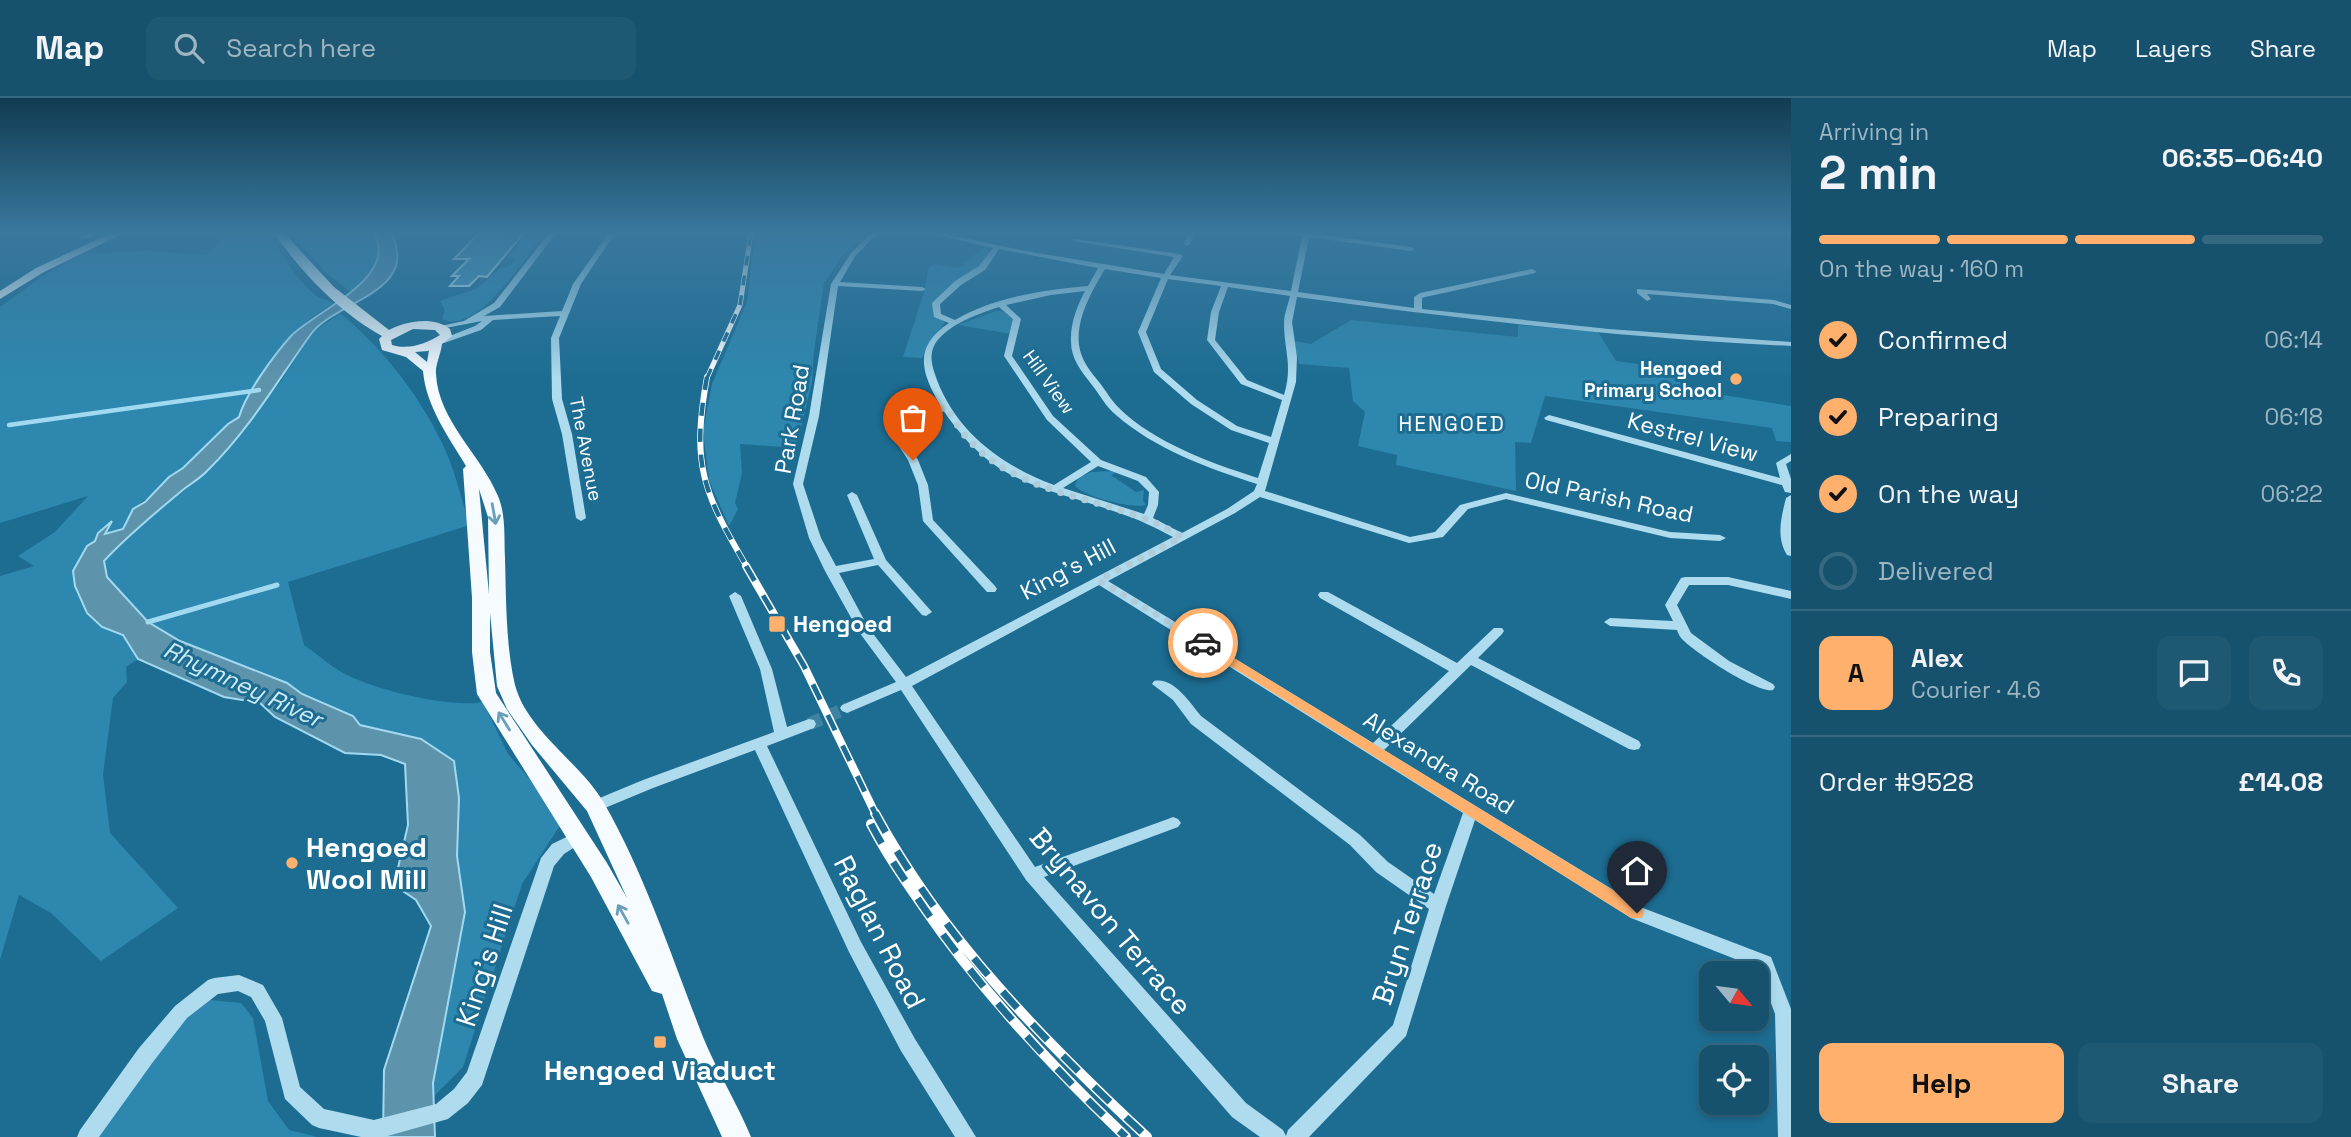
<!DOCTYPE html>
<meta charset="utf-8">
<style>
body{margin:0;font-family:"Space Grotesk",sans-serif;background:#1f5873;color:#f1f3f6;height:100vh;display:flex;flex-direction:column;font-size:26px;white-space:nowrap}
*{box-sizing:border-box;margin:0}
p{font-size:23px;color:#9eb6c2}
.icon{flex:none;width:38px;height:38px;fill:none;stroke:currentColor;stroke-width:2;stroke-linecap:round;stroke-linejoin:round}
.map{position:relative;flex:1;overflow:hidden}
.side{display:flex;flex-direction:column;background:#16526e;width:560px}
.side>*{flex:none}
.needle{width:46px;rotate:119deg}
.buttons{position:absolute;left:1699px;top:863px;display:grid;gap:14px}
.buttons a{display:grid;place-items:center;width:70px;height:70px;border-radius:14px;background:#16526e;box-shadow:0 4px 10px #0003,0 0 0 2px #356981;font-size:35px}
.pin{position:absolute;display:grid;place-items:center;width:60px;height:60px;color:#fff;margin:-72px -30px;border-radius:50% 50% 50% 0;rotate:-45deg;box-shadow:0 0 7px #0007}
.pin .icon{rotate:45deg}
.courier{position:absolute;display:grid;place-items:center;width:70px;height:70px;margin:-35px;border:5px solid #feb06c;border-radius:50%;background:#fff;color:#222;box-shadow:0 2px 9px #0007}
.overview em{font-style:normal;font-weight:700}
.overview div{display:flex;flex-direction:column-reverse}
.overview{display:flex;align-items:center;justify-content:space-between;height:119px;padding:0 28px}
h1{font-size:46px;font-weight:700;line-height:52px}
.bar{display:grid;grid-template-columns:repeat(4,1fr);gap:10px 7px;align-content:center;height:84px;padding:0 28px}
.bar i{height:9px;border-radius:5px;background:#356981}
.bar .active{background:#feb06c}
.bar p{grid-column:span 4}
.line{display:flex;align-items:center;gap:18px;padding:0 28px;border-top:2px solid #356981}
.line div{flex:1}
.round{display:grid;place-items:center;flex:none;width:74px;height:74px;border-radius:14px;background:#1f5873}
ol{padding:0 28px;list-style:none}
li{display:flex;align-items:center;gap:21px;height:77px}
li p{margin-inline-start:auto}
li .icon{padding:7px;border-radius:50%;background:#feb06c;color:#111;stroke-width:4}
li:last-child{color:#9eb6c2}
li i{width:38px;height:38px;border:4px solid #356981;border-radius:50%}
.action{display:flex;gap:14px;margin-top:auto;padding:14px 28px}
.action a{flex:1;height:80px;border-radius:14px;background:#feb06c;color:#111;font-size:28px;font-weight:700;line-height:80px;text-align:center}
.action a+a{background:#1f5873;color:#f1f3f6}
header{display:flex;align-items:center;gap:42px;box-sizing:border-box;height:98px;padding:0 35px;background:#16526e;border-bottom:2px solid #356981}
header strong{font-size:33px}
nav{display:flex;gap:38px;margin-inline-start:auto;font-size:24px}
.search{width:490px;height:63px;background:#1f5873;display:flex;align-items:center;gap:18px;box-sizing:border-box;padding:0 24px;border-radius:14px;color:#9eb6c2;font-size:26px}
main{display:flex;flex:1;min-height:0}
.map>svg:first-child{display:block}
.green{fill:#2d87ae}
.water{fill:#5e93ac;stroke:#a1d9f0;stroke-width:2}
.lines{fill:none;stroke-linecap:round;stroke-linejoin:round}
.stream-far1{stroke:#a1d9f0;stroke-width:4.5}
.stream{stroke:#a1d9f0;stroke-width:5}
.building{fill:#4a98bb;stroke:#d4effa;stroke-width:2}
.minor-tunnel{stroke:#3f83a3;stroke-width:13;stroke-dasharray:13 7;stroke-linecap:butt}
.minor{fill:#aedbee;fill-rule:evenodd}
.major{fill:#f5fbff;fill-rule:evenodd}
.rail-far3-casing{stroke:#fff;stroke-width:5}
.rail-far2-casing{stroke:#fff;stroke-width:6}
.rail-far1-casing{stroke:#fff;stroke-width:8}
.rail-casing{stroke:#fff;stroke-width:10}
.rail-far3{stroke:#1d6d93;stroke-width:3.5;stroke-dasharray:10;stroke-linecap:butt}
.rail-far2{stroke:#1d6d93;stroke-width:4.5;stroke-dasharray:13;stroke-linecap:butt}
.rail-far1{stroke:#1d6d93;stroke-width:5;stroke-dasharray:17;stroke-linecap:butt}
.rail{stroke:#1d6d93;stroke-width:7;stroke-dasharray:22;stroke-linecap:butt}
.oneway{stroke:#699fb9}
.route{fill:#feb06c}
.done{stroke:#b0ccd9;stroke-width:7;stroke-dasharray:0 12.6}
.poi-dot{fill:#feb06c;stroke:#1d6d93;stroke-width:2.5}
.labels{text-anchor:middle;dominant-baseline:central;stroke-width:6;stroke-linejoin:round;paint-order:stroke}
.far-poi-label{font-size:19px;font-weight:bold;fill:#fff;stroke:#1d6d93;text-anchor:end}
.far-street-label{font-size:19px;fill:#fff;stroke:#1d6d93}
.far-quarter-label{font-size:21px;letter-spacing:2px;fill:#fff;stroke:#1d6d93}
.street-label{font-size:23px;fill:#fff;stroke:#1d6d93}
.poi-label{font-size:23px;font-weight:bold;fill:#fff;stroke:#1d6d93;text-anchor:start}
.water-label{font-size:24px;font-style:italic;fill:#cbebf8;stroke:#1d6d93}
.near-poi-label{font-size:28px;font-weight:bold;fill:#fff;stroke:#1d6d93;text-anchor:start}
.near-street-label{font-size:28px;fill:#fff;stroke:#1d6d93}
</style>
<header>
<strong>Map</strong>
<div class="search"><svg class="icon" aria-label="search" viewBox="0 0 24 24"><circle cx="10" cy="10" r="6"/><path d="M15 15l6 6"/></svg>Search here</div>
<nav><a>Map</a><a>Layers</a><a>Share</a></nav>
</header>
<main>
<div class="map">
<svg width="1791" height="1039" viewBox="0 0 1791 1039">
<rect width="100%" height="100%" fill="#1d6d93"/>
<path class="green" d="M225,135h45c11,21 28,50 48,64 5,3 10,2 15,7 -8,5 -16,9 -23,15 -21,18 -64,72 -71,98 -20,13 -35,32 -53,48 -16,15 -34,28 -50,42 -7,6 -6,17 -15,23 -5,3 -10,3 -16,4v-3l-7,2 -2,8 6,86 21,8 15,24 -12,8 1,15 -14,16 -10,76 7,59 68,75 -77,53 -50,-48 -32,-18 -19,65v-384l34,-10 -16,-10 37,-24 33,-36 -88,27v-216l44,-32 40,-21 62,-3 62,4z
M292,135h81c14,22 -3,47 -22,59l-25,-19z
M527,135h17c-18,24 -67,103 -102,86l3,-9 -5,-9 36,-12 25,-21 11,-3 3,-7h-8z
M755,135h112l-23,21 -20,29 -10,68 -2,31 -16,66 -56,-4 2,29 -7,30 3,6 -9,17 -20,-46 -6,-49 9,-47 35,-82z
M985,149l3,2c2,19 -39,43 -54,54l11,19 -23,36 -19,-1 21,-65 5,-25 7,-3 22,4z
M996,213l12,1 6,5 -2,17 -54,-9z
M340,215c43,36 78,80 102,130 13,26 19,56 28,82l-182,57 16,63c15,10 29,24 45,31 32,15 100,32 134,26l25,52 25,29 28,41 -39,60 -59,183 -30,30v-14l11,-69 21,-102 -8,-56 2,-58 -76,-69 -23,-4 -7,-9 -51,-22 -15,-11 -107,-42 -32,-19 -41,-45 -4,-16 24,-26 81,-64 73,-90 31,-48z
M1351,222l167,17v-12l80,7 18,29 61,8 10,20 104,17v36l-15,-1 -4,-13 -227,-32 -14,47 -16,-1 1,49 -120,-26 1,-10 -39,-9 7,-34 -12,-11 -4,-33 -50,-4 -5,-23 17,3z
M1111,373l5,2 -5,2 25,17 8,-2 -1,11 3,4c-15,4 -60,-8 -71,-19l3,-8 13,-6z
M209,902l32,3 12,15 15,83 21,29 28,7h-220l91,-122z"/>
<path class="water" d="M373,135h18c31,59 -56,68 -80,101 -33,46 -62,96 -103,136 -8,9 -20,15 -29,23 -26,22 -52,43 -75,68l3,16 41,45 32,19 107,42 15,11 51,22 7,9 61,14 33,22 5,37 -2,58 8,56 -32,171 2,54h-52l1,-67 47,-144 -15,-26 -22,-15 14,-60 -3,-61 -24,-9 -36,-2 -70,-36 -15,-14 -36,-6 -86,-38 -15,-24 -21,-8 -15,-14 -12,-27 -2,-15 14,-25 8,-5 3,-8 14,-12 -7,13 18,-5 10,-20 12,-7 24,-25 14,-9 45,-44 11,-7c7,-24 35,-62 52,-81 23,-24 111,-60 82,-103z"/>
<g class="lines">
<path class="stream-far1" d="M9,327l250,-35"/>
<path class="stream" d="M148,524l129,-37"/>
</g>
<path class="building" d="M479,135h45l-37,44 -8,-1 -10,10h-19l9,-10h-7l17,-17h-15z"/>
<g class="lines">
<path class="minor-tunnel" d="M809,626l38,-16"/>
<path class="minor" d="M89,135h8l-9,5h-4v-2z
M549,135h7l-56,74 -16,9 78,-5 11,-27 36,-51h6l-34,51 -22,54 3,61 10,35 14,84 -5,3 -5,-3 -14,-84 -10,-35 -1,-61 9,-22 -67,4 -12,10 -37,13 -7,-2 38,-15 7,-5 -42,8 -4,-2 28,-6 30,-18z
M871,135h7l-22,22 -16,27 82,5 4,2 -4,2 -84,-5 -19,130 -16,68 18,54 15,28 38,-7 -27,-64 5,-3 5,3 29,65 46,52 -6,4 -4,-1 -44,-50 -39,8 29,54 38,50 267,-140c-17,-9 -35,-18 -54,-24 -41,-15 -83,-22 -120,-45 -23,-15 -41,-36 -56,-58l-37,12 -5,12 17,26 10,25 5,35 62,66 2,3 -2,3h-8l-64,-71 -5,-36 -10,-25 -17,-26 8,-16 41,-13c-19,-33 -27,-58 9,-82l-15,-6 -2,-14 23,-22 24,-15 14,-18 -64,-15h12l84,18 139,23 10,-17 -101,-16 3,-2 103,15 4,2 -13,19 121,16 11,-55 -13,-3h19l103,14 3,2 -3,2 -102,-14 -11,55 116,16v-11l6,-4 112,-24 4,2 -1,2 -110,24 -3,1v11l187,20 182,13v4c-166,-8 -330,-27 -494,-49l-5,25 5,35 -1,25 -31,109 145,46 25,-5 25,-27 46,-12 164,39 50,3 6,3 -6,3 -50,-3 -164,-39 -38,10 -25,28 -34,6 -149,-46 -25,16 -127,68 265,162 76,-72 -129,-73 -2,-3 2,-3h8l129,71 37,-35h8l2,3 -2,3 -24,24 161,83 2,4 -2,4 -5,1 -5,-1 -158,-84 -87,85 259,158 128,49 20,52v128h-13l-3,-123 -17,-46 -127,-50 -156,-98 -29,86 -40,130 -97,101h-49l-28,-20 -206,-237 -125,-190 -54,23 -5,-2 -2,-3 2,-3 54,-23 -37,-50 -34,-61 -16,-33 -16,-54 16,-68 22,-132 20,-31zM999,151l99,19 -10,18c-45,4 -94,11 -133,34l-14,-6 -1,-10 21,-19 24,-15zM1105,171l56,9 -23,54 16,40 37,32 40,26 38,13 -11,35c-45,-14 -105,-36 -139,-70 -8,-8 -13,-17 -20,-26 -9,-11 -18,-22 -20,-37 -3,-27 13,-54 26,-76zM1168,181l53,7 -10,26 -4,28 34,44 41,16 -11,37 -34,-11 -40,-26 -36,-31 -15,-37zM1228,189l62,9c-2,9 -6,18 -6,27 0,28 9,42 0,72l-37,-15 -32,-40 4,-28zM1085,193c-8,15 -15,33 -14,51 0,17 11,30 21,43 8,10 14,22 24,30 39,34 91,53 141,69l-3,7 -27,18 -45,24 -29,-15 5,-13 1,-13 -13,-15 -45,-17 -48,-44 -41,-60 9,-37 -15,-14 45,-10zM999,209l14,12 -9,37 43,64 44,42 -37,23c-51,-19 -97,-52 -117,-105 -4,-11 -9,-24 -2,-36 13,-20 43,-30 64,-37zM1098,368l40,15 11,11 -1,13 -4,9 -81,-26zM1099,487l364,228 -29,81 -46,-32 -28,-27 -159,-119c-11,-13 -27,-39 -47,-35l-2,3 21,16 18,24 159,121 26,27 53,37 -36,116 -105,105 -2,6 -3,-6 -37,-27 -202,-226 134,-50 3,-4 -3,-4 -5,-2 -5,2 -133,48 -123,-181z
M1189,135h6l-5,11 -3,2 -3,-2z
M1637,191l137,11 17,5v4l-18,-5 -126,-10 4,5 -4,2 -10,-8z
M1549,317l231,63 -4,-15 15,-9v7l-5,3 5,15v14l-6,-1 -3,-7 -236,-65 -2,-2z
M1791,397v61l-4,-1c-11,-18 -6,-37 -1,-57z
M1685,479h43l63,14v8l-63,-14h-39l-12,20 14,28 38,28 44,23 2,3 -2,3c-15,4 -79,-38 -91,-51 -2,-2 -4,-6 -5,-9l-67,-4 -6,-4 6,-4 63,3 -8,-16 16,-27z
M735,494l6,4 31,73 15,58 22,-8 5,1 2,4 -2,4 -47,18 94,196 54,97 61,98h-21l-54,-86 -52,-99 -94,-202 -102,38 -53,22 -5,2 -5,-2 -2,-4 2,-4 53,-22 131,-48 -14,-63 -31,-73z
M579,733l5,2 3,4 -3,4 -20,13 -10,12 -72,219 -14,18 -20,16 -64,18h-23l-42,-9 -7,-3 -27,-26 -20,-78 -14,-24 -13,-6 -20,3 -31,24 -34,44 -54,75h-22l3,-7 59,-82 36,-42 33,-26 6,-2 25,-3 24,10 19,33 18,69 24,22 50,11 62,-16 18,-15 13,-17 74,-214 11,-14z"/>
<path class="major" d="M111,135h13l-80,39 -44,27v-8l36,-23z
M274,135h10l50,54 55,43c18,-9 44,-14 61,-1l2,7 -10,8c-1,10 -7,21 -6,30 2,46 45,81 62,122 8,19 6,41 7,62 1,39 1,90 10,127 12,46 66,78 89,118 42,74 68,155 99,234 14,34 34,66 48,100h-29l-45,-98 -15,-45 -10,-3 -61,-114 -114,-183 -5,-42v-54l-9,-129 3,-3c-18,-30 -40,-60 -43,-95l-17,-14 -24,-7 -3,-11 3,-3c-42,-23 -81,-64 -108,-103zM413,231l22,1 5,5c-15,9 -31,15 -48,10l-1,-5zM429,252l-2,12 -12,-10 13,-1zM479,391l9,28 1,77zM490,515l7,73 10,23 25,36 55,66 40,87 -20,-35 -111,-170 -6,-41z"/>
<defs>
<path id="rail-far3" d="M707,280l33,-73 11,-72"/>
<path id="rail-far2" d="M707,279c-16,88 -4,115 40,190"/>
<path id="rail-far1" d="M746,468l58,100 72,149"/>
<path id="rail" d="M875,715c67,125 169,228 272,324
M871,726c15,29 33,55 51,81 59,86 129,161 204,232"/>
</defs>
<use href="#rail-far3" class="rail-far3-casing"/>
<use href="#rail-far2" class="rail-far2-casing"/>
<use href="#rail-far1" class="rail-far1-casing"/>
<use href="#rail" class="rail-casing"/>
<use href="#rail-far3" class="rail-far3"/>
<use href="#rail-far2" class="rail-far2"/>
<use href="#rail-far1" class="rail-far1"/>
<use href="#rail" class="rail"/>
</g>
<defs><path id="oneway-shaft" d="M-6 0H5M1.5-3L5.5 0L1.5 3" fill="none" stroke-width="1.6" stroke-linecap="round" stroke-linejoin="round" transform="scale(1.75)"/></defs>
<g class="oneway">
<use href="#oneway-shaft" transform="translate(494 416) rotate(80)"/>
<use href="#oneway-shaft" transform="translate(504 623) rotate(-122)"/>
<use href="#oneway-shaft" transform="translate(623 816) rotate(-119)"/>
</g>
<linearGradient id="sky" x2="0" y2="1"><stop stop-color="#103c51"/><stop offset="0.48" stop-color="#3a789e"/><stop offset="1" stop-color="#3a789e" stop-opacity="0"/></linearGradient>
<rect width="1791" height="281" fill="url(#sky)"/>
<path class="route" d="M1203,541l439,269 2,5 -2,5h-11l-432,-272v-5z"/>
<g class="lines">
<path class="done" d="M913,362l-17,-26 6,-14 44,-13c7,10 13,22 21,31 55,63 148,57 215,99l-83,43 104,63"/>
</g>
<g class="poi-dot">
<circle cx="1736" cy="281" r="7"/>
<rect x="768" y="517" width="18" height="18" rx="3.5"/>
<circle cx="292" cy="765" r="7"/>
<rect x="653" y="937" width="14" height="14" rx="3.5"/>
</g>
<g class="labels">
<g class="far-poi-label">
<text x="1722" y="270">Hengoed<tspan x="1722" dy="22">Primary School</tspan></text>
</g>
<g class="far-street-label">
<text transform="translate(1049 284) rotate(54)">Hill View</text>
<text transform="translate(586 351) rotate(79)">The Avenue</text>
</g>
<g class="far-quarter-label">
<text x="1452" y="325">HENGOED</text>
</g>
<g class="street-label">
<text transform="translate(792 321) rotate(-80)">Park Road</text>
<text transform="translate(1693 339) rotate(15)">Kestrel View</text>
<text transform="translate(1609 399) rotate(12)">Old Parish Road</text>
<text transform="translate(1068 471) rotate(-28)">King's Hill</text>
<text transform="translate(1439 665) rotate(32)">Alexandra Road</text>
</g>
<g class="poi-label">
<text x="793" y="526">Hengoed</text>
</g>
<g class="water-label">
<text transform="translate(243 586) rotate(25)">Rhymney River</text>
</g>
<g class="near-poi-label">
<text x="306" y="749">Hengoed<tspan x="306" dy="32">Wool Mill</tspan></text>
<text x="660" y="972" text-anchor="middle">Hengoed Viaduct</text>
</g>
<g class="near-street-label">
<text transform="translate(1111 823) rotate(50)">Brynavon Terrace</text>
<text transform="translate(1407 825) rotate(-72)">Bryn Terrace</text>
<text transform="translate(880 834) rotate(63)">Raglan Road</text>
<text transform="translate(484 867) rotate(-72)">King's Hill</text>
</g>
</g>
</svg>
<div class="buttons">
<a><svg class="needle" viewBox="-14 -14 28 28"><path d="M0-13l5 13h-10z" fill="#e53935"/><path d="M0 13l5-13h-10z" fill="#9eb6c2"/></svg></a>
<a><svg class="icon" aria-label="locate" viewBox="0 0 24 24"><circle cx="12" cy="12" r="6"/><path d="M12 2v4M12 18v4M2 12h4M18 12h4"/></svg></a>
</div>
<div class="pin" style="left:913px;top:362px;background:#ea580c"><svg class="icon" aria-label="bag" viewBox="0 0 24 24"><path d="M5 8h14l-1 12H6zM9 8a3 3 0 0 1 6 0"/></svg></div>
<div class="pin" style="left:1637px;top:815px;background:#1f2937"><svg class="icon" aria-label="home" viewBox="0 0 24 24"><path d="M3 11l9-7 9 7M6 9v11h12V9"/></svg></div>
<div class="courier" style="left:1203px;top:545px"><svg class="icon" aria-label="car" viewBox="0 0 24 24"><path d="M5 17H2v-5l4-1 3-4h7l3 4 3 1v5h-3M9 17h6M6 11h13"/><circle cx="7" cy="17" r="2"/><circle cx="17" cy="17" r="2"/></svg></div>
</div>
<section class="side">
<div class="overview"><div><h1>2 min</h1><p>Arriving in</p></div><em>06:35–06:40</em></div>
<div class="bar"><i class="active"></i><i class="active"></i><i class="active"></i><i></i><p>On the way · 160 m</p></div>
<ol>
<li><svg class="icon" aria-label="check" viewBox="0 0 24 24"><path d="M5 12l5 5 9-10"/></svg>Confirmed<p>06:14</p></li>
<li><svg class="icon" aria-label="check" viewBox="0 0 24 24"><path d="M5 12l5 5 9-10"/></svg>Preparing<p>06:18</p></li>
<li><svg class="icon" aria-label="check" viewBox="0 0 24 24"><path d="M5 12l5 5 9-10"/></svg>On the way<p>06:22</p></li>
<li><i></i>Delivered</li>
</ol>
<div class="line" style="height:126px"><b class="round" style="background:#feb06c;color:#111">A</b><div><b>Alex</b><p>Courier · 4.6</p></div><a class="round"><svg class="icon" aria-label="chat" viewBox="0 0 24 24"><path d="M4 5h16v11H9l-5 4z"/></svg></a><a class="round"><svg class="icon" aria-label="phone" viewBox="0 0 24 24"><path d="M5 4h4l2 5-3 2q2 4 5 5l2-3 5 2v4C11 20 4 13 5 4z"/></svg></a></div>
<div class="line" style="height:91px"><div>Order #9528</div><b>£14.08</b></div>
<div class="action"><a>Help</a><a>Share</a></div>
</section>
</main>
